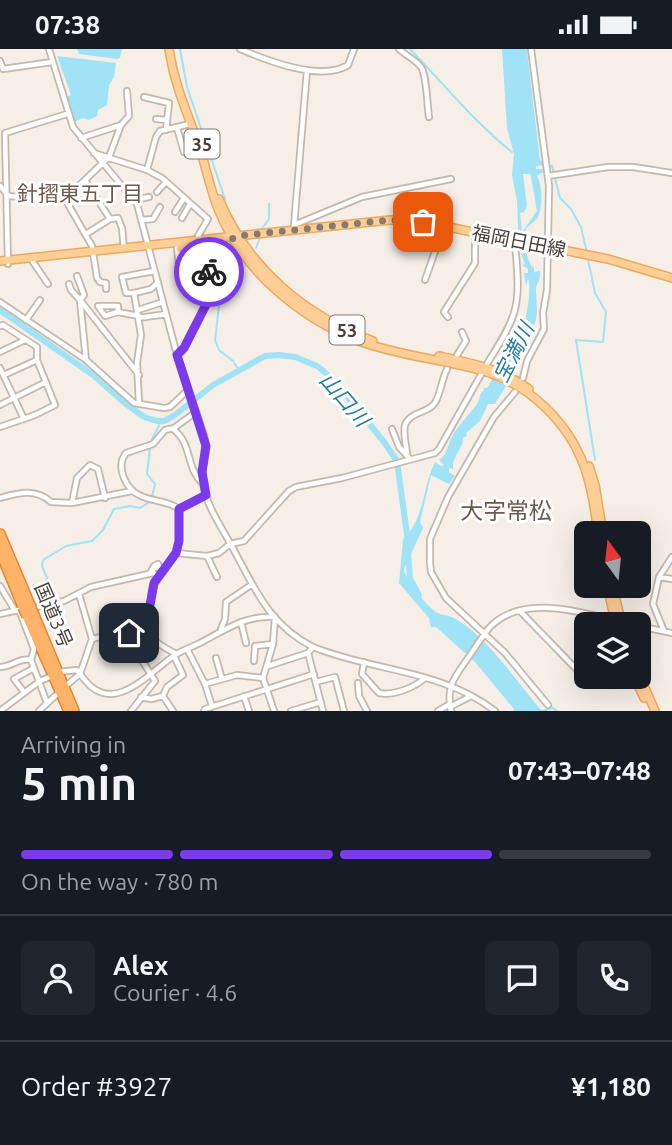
<!DOCTYPE html>
<meta charset="utf-8">
<style>
body{margin:0;font-family:Ubuntu,"Noto Sans JP",sans-serif;background:#20242c;color:#f1f3f6;height:100vh;display:flex;flex-direction:column;font-size:26px;white-space:nowrap}
*{box-sizing:border-box;margin:0}
p{font-size:23px;color:#9ea1a6}
.icon{flex:none;width:38px;height:38px;fill:none;stroke:currentColor;stroke-width:2;stroke-linecap:round;stroke-linejoin:round}
.map{position:relative;height:662px;overflow:hidden}
.side{display:flex;flex-direction:column;background:#171b24;flex:1}
.side>*{flex:none}
.needle{width:46px;rotate:345deg}
.tools{position:absolute;left:574px;top:472px;display:grid;gap:14px}
.tools a{display:grid;place-items:center;width:77px;height:77px;border-radius:10px;background:#171b24;box-shadow:0 7px 28px #0002;font-size:35px}
.pin{position:absolute;display:grid;place-items:center;width:60px;height:60px;color:#fff;margin:-30px;border-radius:14px;box-shadow:0 4px 10px #0006}
.courier{position:absolute;display:grid;place-items:center;width:70px;height:70px;margin:-35px;border:5px solid #7c3aed;border-radius:50%;background:#fff;color:#222;box-shadow:0 2px 9px #0007}
.head em{font-style:normal;font-weight:600}
.head div{display:flex;flex-direction:column-reverse}
.head{display:flex;align-items:center;justify-content:space-between;height:119px;padding:0 21px}
h1{font-size:46px;font-weight:600;line-height:52px}
.bar{display:grid;grid-template-columns:repeat(4,1fr);gap:10px 7px;align-content:center;height:84px;padding:0 21px}
.bar i{height:9px;border-radius:5px;background:#363941}
.bar .selected{background:#7c3aed}
.bar p{grid-column:span 4}
.line{display:flex;align-items:center;gap:18px;padding:0 21px;border-top:2px solid #363941}
.line div{flex:1}
.round{display:grid;place-items:center;flex:none;width:74px;height:74px;border-radius:10px;background:#20242c}
.status{display:flex;justify-content:space-between;align-items:center;height:49px;padding:0 35px;background:#171b24;direction:ltr}
.status svg{height:19px;fill:currentColor}
.map>svg:first-child{display:block}
.water{fill:#a0e2f6;fill-rule:evenodd}
.lines{fill:none;stroke-linecap:round;stroke-linejoin:round}
.stream{stroke:#a0e2f6;stroke-width:2}
.river{stroke:#a0e2f6;stroke-width:6}
.minor-casing{stroke:#c4b8ac;stroke-width:8}
.major-casing{stroke:#eca95f;stroke-width:10}
.highway-casing{stroke:#e8832e;stroke-width:12}
.minor{stroke:#fff;stroke-width:4.5}
.major{stroke:#ffcf97;stroke-width:7}
.highway{stroke:#ffb369;stroke-width:9}
.highway-bridge-casing{stroke:#e8832e;stroke-width:12;stroke-linecap:butt}
.highway-bridge{stroke:#ffb369;stroke-width:9}
.done{stroke:#857c74;stroke-width:7;stroke-dasharray:0 12.6}
.route{stroke:#7c3aed;stroke-width:9}
.labels{text-anchor:middle;dominant-baseline:central;stroke-width:6;stroke-linejoin:round;paint-order:stroke}
.shield{fill:#fff;stroke:#807872;stroke-width:2}
.shield-label{font-size:18px;font-weight:bold;fill:#493e36}
.street-label{font-size:19px;fill:#493e36;stroke:#fff}
.neighbourhood-label{font-size:21px;fill:#6d5a4c;stroke:#fff}
.water-label{font-size:21px;font-style:italic;fill:#237d9b;stroke:#fff}
.quarter-label{font-size:23px;fill:#6d5a4c;stroke:#fff}
</style>
<div class="status"><b>07:38</b><svg viewBox="0 0 49 12"><path d="M0 12V9h3v3zM5 12V6h3v6zM10 12V3h3v9zM15 12V0h3v12zM26 1h20v11H26zM47 4h2v5h-2z"/></svg></div>
<div class="map">
<svg width="672" height="662" viewBox="0 0 672 662">
<rect width="100%" height="100%" fill="#f5efe8"/>
<path class="water" d="M77,0h45l-2,9 -3,1 -38,-5z
M502,0h24l1,2 12,101 1,8 5,5 -9,1v3h8v3l-7,3c5,13 6,26 2,39 -5,15 -19,6 -13,34 2,8 1,14 8,20v4l6,-1c1,9 -5,14 -4,21 1,18 3,26 -6,43 -7,11 -18,19 -20,32l5,4 -20,33h-7l-8,17 -14,12 1,3 -4,2c0,12 -11,17 -10,31l-4,-1v4l6,4 -6,8 -18,-9 -11,47 3,6 -19,41c1,11 22,36 32,43 6,4 14,3 20,7 34,21 60,62 86,92h-29l1,-2 -39,-47 -39,-35h-5l-2,-9 -30,-35 4,-43c23,-25 18,-49 32,-78l6,4 3,-1 -5,-5c7,-5 8,-11 11,-19 6,-15 18,-24 27,-37 4,-6 1,-9 7,-14l-1,-2h4c6,-8 9,-20 14,-30 5,-9 12,-14 18,-22 7,-9 13,-46 9,-58l-2,8 -2,-13h4v-4l-6,-4 3,-1 -6,-16 -2,-47 -5,-26 2,-21 -7,-26zM523,125h7l1,3 6,34 -15,21 -2,-19 4,-1 3,-6z
M57,7l59,7 -2,14 -5,8 -2,20 -9,5 -1,6 -8,4 -6,-2 -9,4 -8,-25 5,-2z"/>
<g class="lines">
<path class="stream" d="M180,0l7,38 38,112
M410,0c34,35 64,73 102,103
M548,117h4l8,32 11,11 10,18 6,26
M258,182v-2l3,1 8,-11v-15
M256,199l4,-11
M588,210l7,34 11,19 -3,30 -27,-2 19,120
M233,312l-14,-11 -4,-10 8,-67 11,-9
M234,314l6,8
M151,393l10,-21
M35,561l4,-1v-10l8,-21 -5,-12 1,-6 23,-14 26,-5 11,-11 11,-21 16,-3 10,2 11,-7 4,-17 -8,-10 3,-26
M0,567l9,-2
M542,662l11,-3 4,3"/>
<path class="river" d="M0,261l93,65 33,29 18,13 13,4h7l11,-6 38,-30 52,-29 14,-1 16,2 22,9 15,12 52,64 13,19 11,81
M408,504l2,26 9,16"/>
<defs>
<path id="minor" d="M49,0l24,78 64,77 40,151 27,80c4,17 -4,32 -1,49 4,22 16,39 27,59 23,41 37,81 83,104 59,24 130,23 182,64
M240,0c28,12 81,33 108,16l6,-16
M399,0c6,6 17,11 22,18 6,9 6,38 8,50
M0,12l3,8 49,-7
M144,48l25,6 -3,27
M156,70l11,1
M177,79l7,24
M81,89l40,-13
M94,104l53,17 15,8 46,41 -10,17c1,14 9,25 11,38 5,27 -15,49 -25,74l-7,7
M147,121l9,-33 4,-6 30,-7
M548,127l60,-9h25l39,6
M85,131l25,39
M0,137l9,10 51,5 5,-2 44,-42 12,-32 8,-9 -2,-25
M157,143l9,-10
M65,150l27,47 5,32 3,4 6,1v6
M136,153l3,-3 10,-2
M175,163l9,-14
M182,169l8,-14
M141,171l12,-1 7,-12
M294,176l68,-28 89,-18
M294,177l13,-156
M86,185l24,-15 8,-1 4,10 2,21
M177,199l3,27
M32,209l1,4 15,22
M8,215l-3,-131 62,-19
M425,231l19,-54
M191,233l10,7 10,1
M69,235l2,6 9,10 4,-5 -7,-19
M134,244h-8l-4,-16 32,-6
M0,253l86,58 48,43 30,5 6,-1 18,-17
M138,261l25,-8
M118,263v-6h-20l7,10 13,-4 21,4
M448,268l-4,-5 31,-49v-30
M139,269l27,-4
M26,271l14,-20
M0,277l3,-1 34,22v13l18,45 -20,10 -35,12
M0,303l25,-12
M457,306l9,-14 -4,-9
M86,311l-6,-60 59,75
M485,318c11,-18 23,-35 29,-54 7,-23 2,-50 1,-73
M0,319l24,51
M4,326l33,-15
M523,329l4,-17 17,-32 -1,-16 4,-23 2,-104 -18,-137
M515,343l-21,25 -46,80 -18,42v24l1,9 15,26 59,55 43,52
M139,355l-2,-41 4,-28 -7,-42 17,-4 7,-7
M0,356l46,-23
M173,380c20,15 12,38 30,55
M392,380l7,18 11,12
M407,404c-1,-8 -4,-20 -2,-28 5,-14 26,-12 31,-24 5,-10 6,-22 11,-32
M0,449c19,-5 35,-10 51,4l21,1 60,-12
M72,454l5,-25 13,-13 8,4 7,29
M179,460c-12,-9 -25,-7 -38,-13 -15,-6 -26,-29 -15,-43l27,-9 12,-14 9,-2 22,-16
M179,460l27,-14
M176,504l31,3 12,-3 11,-9 14,-3 45,-50 7,-4 46,-9 93,-25 4,-4 44,-78
M207,507l10,21
M150,524l4,-7 4,-2 1,3 -5,1 -2,4
M659,528l13,2
M0,537l14,23
M32,559l32,-7 27,-14 62,-14 5,2
M19,561l15,39 -3,11 16,43
M521,563l57,59
M0,565l23,-5
M241,573l5,21
M639,577l33,7
M221,580l4,-10 1,-17 25,-17
M664,582l-11,-27 6,-27 13,-20
M113,586l2,-10 -2,-14
M92,590c15,-4 42,-11 56,-3 10,7 17,13 29,18
M313,598l-5,6 15,58
M187,600l18,35 7,22
M216,609l6,21
M254,612l1,-15 18,-2
M364,613l-2,12 17,19c14,3 34,-5 45,-14
M268,617l40,-13
M0,618c12,0 20,-10 31,-7
M58,623l19,-2c9,12 17,24 34,24 23,-1 46,-27 64,-39 8,-5 17,-8 25,-12 25,-13 45,-28 75,-26l-2,27 -10,34 11,33
M316,633l19,-5 9,34
M358,634l1,13 8,15
M68,635l12,-10 12,-35 -13,-45
M205,635l32,-9 26,3
M24,643l-10,-13 20,-11
M163,647l4,-9 16,-12 -9,-19
M244,647l5,15
M141,648l10,2 12,-3 10,15
M450,658l21,-11
M0,662l40,-30 12,-5
M39,662l17,-16
M131,662l24,-30 -12,-19 -11,-8 18,-49 4,-22 22,-30 3,-12v-32
M204,662l1,-2 109,-35
M291,662l30,-9
M438,662l12,-7
M451,662c-5,-25 3,-33 17,-53 7,-10 14,-22 22,-31 36,-37 101,-11 144,-2"/>
<path id="major" d="M169,0c5,34 18,64 30,96 7,22 11,45 20,66 24,60 81,107 140,130 40,15 83,18 124,30 46,13 85,51 101,95 8,22 11,45 14,68
M219,150c29,69 85,116 154,142
M180,199l34,-4
M0,212l390,-41 33,2 185,37 64,19
M439,307c32,7 63,13 90,33
M589,417l6,19 8,49
M607,537l9,39
M613,537l9,39
M639,625l16,37
M634,628l10,21"/>
<path id="highway" d="M0,485l30,71
M0,502l23,56
M34,566l40,96
M27,567l41,93"/>
</defs>
<use href="#minor" class="minor-casing"/>
<use href="#major" class="major-casing"/>
<use href="#highway" class="highway-casing"/>
<use href="#minor" class="minor"/>
<use href="#major" class="major"/>
<use href="#highway" class="highway"/>
<defs>
<path id="highway-bridge" d="M30,556l4,10
M23,558l4,9"/>
</defs>
<use href="#highway-bridge" class="highway-bridge-casing"/>
<use href="#highway-bridge" class="highway-bridge"/>
</g>
<g class="lines">
<path class="done" d="M209,223l-10,-26 26,-3 12,-7 153,-16 33,2"/>
<path class="route" d="M129,584h10l11,-28 4,-22 22,-30 3,-12v-32l27,-14 -4,-23 4,-26 -29,-91 7,-7 27,-53 -2,-23"/>
</g>
<g class="labels">
<g class="shield">
<rect x="184.5" y="80.5" width="35" height="29" rx="5"/>
<rect x="329.5" y="266.5" width="35" height="29" rx="5"/>
</g>
<g class="shield-label">
<text x="202" y="95">35</text>
<text x="347" y="281">53</text>
</g>
<g class="street-label">
<text transform="translate(519 192) rotate(11)">福岡日田線</text>
<text transform="translate(54 566) rotate(67)">国道3号</text>
</g>
<g class="neighbourhood-label">
<text x="80" y="144">針摺東五丁目</text>
</g>
<g class="water-label">
<text transform="translate(513 303) rotate(-63)">宝満川</text>
<text transform="translate(345 350) rotate(49)">山口川</text>
</g>
<g class="quarter-label">
<text x="506" y="461">大字常松</text>
</g>
</g>
</svg>
<div class="tools">
<a><svg class="needle" viewBox="-14 -14 28 28"><path d="M0-13l5 13h-10z" fill="#e53935"/><path d="M0 13l5-13h-10z" fill="#9ea1a6"/></svg></a>
<a><svg class="icon" aria-label="layers" viewBox="0 0 24 24"><path d="M12 4l9 5-9 5-9-5zM3 14l9 5 9-5"/></svg></a>
</div>
<div class="pin" style="left:423px;top:173px;background:#ea580c"><svg class="icon" aria-label="bag" viewBox="0 0 24 24"><path d="M5 8h14l-1 12H6zM9 8a3 3 0 0 1 6 0"/></svg></div>
<div class="pin" style="left:129px;top:584px;background:#1f2937"><svg class="icon" aria-label="home" viewBox="0 0 24 24"><path d="M3 11l9-7 9 7M6 9v11h12V9"/></svg></div>
<div class="courier" style="left:209px;top:223px"><svg class="icon" aria-label="bike" viewBox="0 0 24 24"><circle cx="6" cy="16" r="4"/><circle cx="18" cy="16" r="4"/><path d="M6 16l4-8h5l3 8M10 8l3 8H6M13 5h3"/></svg></div>
</div>
<section class="side">
<div class="head"><div><h1>5 min</h1><p>Arriving in</p></div><em>07:43–07:48</em></div>
<div class="bar"><i class="selected"></i><i class="selected"></i><i class="selected"></i><i></i><p>On the way · 780 m</p></div>
<div class="line" style="height:126px"><a class="round"><svg class="icon" aria-label="person" viewBox="0 0 24 24"><circle cx="12" cy="8" r="4"/><path d="M4 21q1-7 8-7t8 7"/></svg></a><div><b>Alex</b><p>Courier · 4.6</p></div><a class="round"><svg class="icon" aria-label="chat" viewBox="0 0 24 24"><path d="M4 5h16v11H9l-5 4z"/></svg></a><a class="round"><svg class="icon" aria-label="phone" viewBox="0 0 24 24"><path d="M5 4h4l2 5-3 2q2 4 5 5l2-3 5 2v4C11 20 4 13 5 4z"/></svg></a></div>
<div class="line" style="height:91px"><div>Order #3927</div><b>¥1,180</b></div>
</section>
